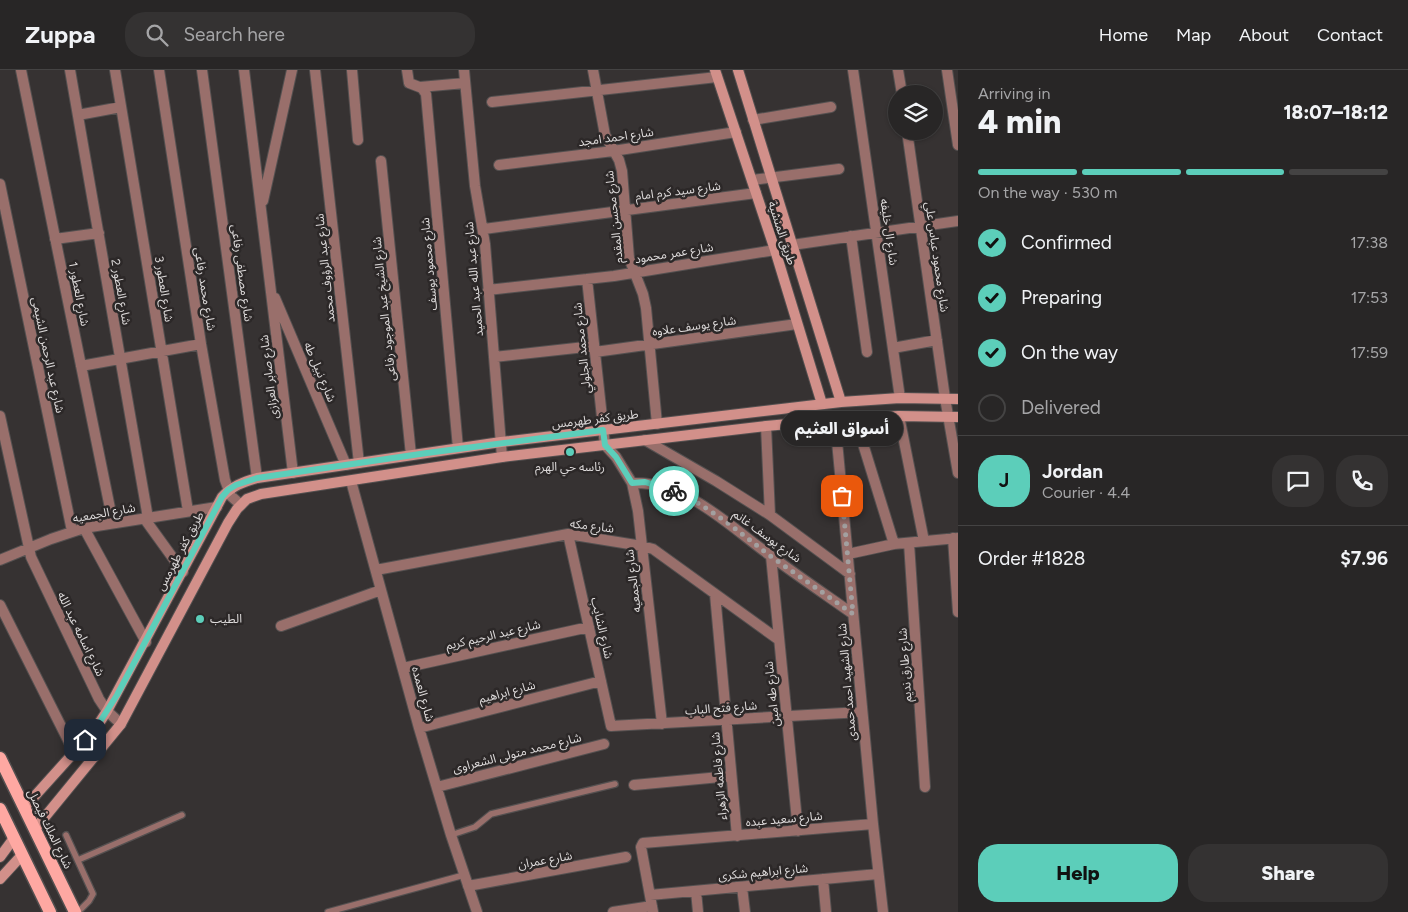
<!DOCTYPE html>
<meta charset="utf-8">
<style>
body{margin:0;font-family:Figtree,"Noto Sans Arabic",sans-serif;background:#343232;color:#f1f3f6;height:100vh;display:flex;flex-direction:column;font-size:19px;white-space:nowrap}
*{box-sizing:border-box;margin:0}
p{font-size:16px;color:#a5a5a7}
.icon{flex:none;width:28px;height:28px;fill:none;stroke:currentColor;stroke-width:2;stroke-linecap:round;stroke-linejoin:round}
.map{position:relative;flex:1;overflow:hidden}
.side{display:flex;flex-direction:column;background:#282626;width:450px}
.side>*{flex:none}
.tools{position:absolute;left:888px;top:15px;display:grid;gap:10px}
.tools a{display:grid;place-items:center;width:55px;height:55px;border-radius:50%;background:#282626;box-shadow:0 1px 4px #0004,0 0 0 1px #444343;font-size:25px}
.pin{position:absolute;display:grid;place-items:center;width:42px;height:42px;color:#fff;margin:-21px;border-radius:10px;box-shadow:0 2px 8px #0006}
.courier{position:absolute;display:grid;place-items:center;width:50px;height:50px;margin:-25px;border:4px solid #5cceba;border-radius:50%;background:#fff;color:#222;box-shadow:0 1px 6px #0007}
.bubble{position:absolute;height:35px;border-radius:18px;background:#282626;box-shadow:0 1px 4px #0004,0 0 0 1px #444343;font-size:16px;font-weight:800;line-height:35px;text-align:center}
.summary em{font-style:normal;font-weight:800}
.summary div{display:flex;flex-direction:column-reverse}
.summary{display:flex;align-items:center;justify-content:space-between;height:85px;padding:0 20px}
h1{font-size:32px;font-weight:800;line-height:38px}
.bar{display:grid;grid-template-columns:repeat(4,1fr);gap:8px 5px;align-content:center;height:60px;padding:0 20px}
.bar i{height:6px;border-radius:4px;background:#444343}
.bar .on{background:#5cceba}
.bar p{grid-column:span 4}
.line{display:flex;align-items:center;gap:12px;padding:0 20px;border-top:1px solid #444343}
.line div{flex:1}
.round{display:grid;place-items:center;flex:none;width:52px;height:52px;border-radius:20px;background:#343232}
ol{padding:0 20px;list-style:none}
li{display:flex;align-items:center;gap:15px;height:55px}
li p{margin-inline-start:auto}
li .icon{padding:5px;border-radius:50%;background:#5cceba;color:#111;stroke-width:4}
li:last-child{color:#a5a5a7}
li i{width:28px;height:28px;border:2px solid #444343;border-radius:50%}
.action{display:flex;gap:10px;margin-top:auto;padding:10px 20px}
.action a{flex:1;height:58px;border-radius:20px;background:#5cceba;color:#111;font-size:20px;font-weight:800;line-height:58px;text-align:center}
.action a+a{background:#343232;color:#f1f3f6}
header{display:flex;align-items:center;gap:30px;box-sizing:border-box;height:70px;padding:0 25px;background:#282626;border-bottom:1px solid #444343}
header strong{font-size:24px}
nav{display:flex;gap:28px;margin-inline-start:auto;font-size:18px}
.search{width:350px;height:45px;background:#343232;display:flex;align-items:center;gap:12px;box-sizing:border-box;padding:0 18px;border-radius:20px;color:#a5a5a7;font-size:19px}
main{display:flex;flex:1;min-height:0}
.map>svg:first-child{display:block}
.lines{fill:none;stroke-linecap:round;stroke-linejoin:round}
.lane-casing{stroke:#545050;stroke-width:8}
.street-casing{stroke:#545050;stroke-width:12}
.secondary-casing{stroke:#545050;stroke-width:12}
.primary-casing{stroke:#545050;stroke-width:15}
.lane{stroke:#996f6b;stroke-width:5.5}
.street{stroke:#996f6b;stroke-width:10}
.secondary{stroke:#d2908a;stroke-width:10}
.primary{stroke:#fea8a2;stroke-width:12}
.done{stroke:#a3a0a0;stroke-width:5;stroke-dasharray:0 9}
.route{stroke:#5cceba;stroke-width:6}
.poi-dot{fill:#5cceba;stroke:#2c2828;stroke-width:2}
.labels{text-anchor:middle;dominant-baseline:central;stroke-width:5;stroke-linejoin:round;paint-order:stroke}
.street-label{font-size:12px;fill:#dedbdb;stroke:#2c2828}
.poi-label{font-size:12px;fill:#dedbdb;stroke:#2c2828}
</style>
<header>
<strong>Zuppa</strong>
<div class="search"><svg class="icon" aria-label="search" viewBox="0 0 24 24"><circle cx="10" cy="10" r="6"/><path d="M15 15l6 6"/></svg>Search here</div>
<nav><a>Home</a><a>Map</a><a>About</a><a>Contact</a></nav>
</header>
<main>
<div class="map">
<svg width="958" height="842" viewBox="0 0 958 842">
<rect width="100%" height="100%" fill="#363232"/>
<g class="lines">
<defs>
<path id="lane" d="M66,765l27,59 -4,7 -11,11
M451,765l24,-8 16,-13 124,-30
M78,790l104,-45
M328,842l136,-37"/>
<path id="street" d="M21,0l92,453
M70,0l78,448
M115,0l73,441
M159,0l42,274 24,136 6,16 10,9
M202,0l55,408
M244,0l49,403
M315,0l44,393
M352,0l6,70
M407,0l2,13 13,5 4,6 32,354
M464,0l11,116 10,58 17,213
M593,0l12,65 14,25 3,11 7,87 14,36 3,14 11,116
M853,0l47,328
M898,0l4,24
M947,0l11,75
M420,17l45,-4
M492,32l225,-25
M78,45l43,-8
M753,50l78,-13
M907,61l38,267 13,75
M381,91l30,294
M499,95l114,-14 123,-19
M752,110l87,-11
M0,114l72,347
M263,131l29,-131
M484,159l272,-36
M851,166l16,116
M55,169l44,-6
M792,175l166,-24
M587,209l18,166 11,12 16,26 6,28 24,213
M488,220l126,-14 161,-26
M275,228l71,167
M893,278l44,-8
M595,282l202,-28
M494,287l100,-11
M81,296l120,-22
M0,346l31,141 68,142 8,12 14,13
M899,346l25,125
M855,348l39,126
M835,350l38,404 10,88
M766,356l4,89
M645,370l71,41 54,34 80,59
M351,411l68,247 32,107 26,77
M632,413c55,-2 98,44 139,73 27,20 55,39 82,58
M144,448l39,54
M84,458l62,114
M568,464l43,192 251,-14
M953,468l5,74
M909,473l16,244
M848,484l46,-10 64,-6
M771,486l27,275
M0,490l51,-21 33,-11 133,-21
M376,500l192,-36 74,12 11,3 126,91
M715,524l22,242
M0,535l74,147
M281,556l100,-36
M403,598l186,-41
M419,658l182,-47
M634,715l97,-9
M437,717l167,-43
M823,809l3,33
M468,816l158,-29
M742,817l3,25
M696,821l2,21
M650,825l228,-21
M613,842l39,-6
M653,842l-12,-65 2,-4 230,-19"/>
<path id="secondary" d="M715,0l60,180 47,154
M738,0l103,332
M24,738l72,-80 11,-17 115,-214c10,-11 21,-15 35,-19l244,-36 340,-40 59,-4 58,1
M35,759l86,-105 107,-201 9,-14 10,-10 14,-5 241,-37 264,-31 89,-8 44,-2 59,1
M0,787l14,-19
M0,809l22,-24"/>
<path id="primary" d="M0,688l75,154
M0,739l50,103"/>
</defs>
<use href="#lane" class="lane-casing"/>
<use href="#street" class="street-casing"/>
<use href="#secondary" class="secondary-casing"/>
<use href="#primary" class="primary-casing"/>
<use href="#lane" class="lane"/>
<use href="#street" class="street"/>
<use href="#secondary" class="secondary"/>
<use href="#primary" class="primary"/>
</g>
<g class="lines">
<path class="done" d="M674,421c35,15 65,41 95,64 28,20 56,39 84,59l-11,-118"/>
<path class="route" d="M85,670l11,-12 21,-33 105,-198 6,-7 8,-5 21,-7 170,-25 176,-23 2,15 11,12 16,26 13,-1 29,9"/>
</g>
<g class="poi-dot">
<circle cx="570" cy="382" r="5"/>
<circle cx="200" cy="549" r="5"/>
</g>
<g class="labels">
<g class="street-label">
<text transform="translate(616 67) rotate(-8)">شارع احمد امجد</text>
<text transform="translate(678 121) rotate(-7)">شارع سيد كرم امام</text>
<text transform="translate(614 147) rotate(-96)">شارع محسن المقدم</text>
<text transform="translate(889 162) rotate(82)">شارع ال خليفه</text>
<text transform="translate(782 163) rotate(72)">طريق المنشية</text>
<text transform="translate(674 183) rotate(-9)">شارع عمر محمود</text>
<text transform="translate(937 187) rotate(82)">شارع محمود عباس علي</text>
<text transform="translate(429 194) rotate(-95)">شارع محمود يوسف</text>
<text transform="translate(325 198) rotate(-96)">شارع عبد الرؤوف محمد</text>
<text transform="translate(242 203) rotate(82)">شارع مصطفى رفاعى</text>
<text transform="translate(474 209) rotate(-95)">شارع عبد الله عبد الحميد</text>
<text transform="translate(164 219) rotate(81)">شارع العطور 3</text>
<text transform="translate(205 219) rotate(81)">شارع محمد رفاعى</text>
<text transform="translate(121 222) rotate(80)">شارع العطور 2</text>
<text transform="translate(79 224) rotate(79)">شارع العطور 1</text>
<text transform="translate(384 239) rotate(-96)">شارع الشيخ عبد الموجود رفاعى</text>
<text transform="translate(694 256) rotate(-8)">شارع يوسف علاوه</text>
<text transform="translate(582 278) rotate(-96)">شارع محمد الجلولي</text>
<text transform="translate(48 285) rotate(78)">شارع عبد الرحمن الشيمى</text>
<text transform="translate(320 302) rotate(67)">شارع نبيل طه</text>
<text transform="translate(269 307) rotate(-97)">شارع صابر العزازى</text>
<text transform="translate(595 349) rotate(-7)">طريق كفر طهرمس</text>
<text transform="translate(104 443) rotate(-10)">شارع الجمعيه</text>
<text transform="translate(592 456) rotate(7)">شارع مكه</text>
<text transform="translate(767 466) rotate(36)">شارع يوسف غانم</text>
<text transform="translate(180 481) rotate(-62)">طريق كفر طهرمس</text>
<text transform="translate(633 511) rotate(-97)">شارع الجمعيه</text>
<text transform="translate(602 558) rotate(77)">شارع الشايب</text>
<text transform="translate(81 564) rotate(64)">شارع اسامه عبد الله</text>
<text transform="translate(493 565) rotate(-13)">شارع عبد الرحيم كريم</text>
<text transform="translate(905 595) rotate(-94)">شارع طارق نديم</text>
<text transform="translate(847 612) rotate(-95)">شارع الشهيد احمد حمدى</text>
<text transform="translate(507 622) rotate(-15)">شارع ابراهيم</text>
<text transform="translate(423 624) rotate(75)">شارع العمده</text>
<text transform="translate(772 624) rotate(-96)">شارع طه امين</text>
<text transform="translate(721 638) rotate(-4)">شارع فتح الباب</text>
<text transform="translate(517 683) rotate(-14)">شارع محمد متولى الشعراوى</text>
<text transform="translate(719 706) rotate(-95)">شارع فاطمه الزهراء</text>
<text transform="translate(784 749) rotate(-5)">شارع سعيد عبده</text>
<text transform="translate(50 759) rotate(64)">شارع الملك فيصل</text>
<text transform="translate(545 790) rotate(-10)">شارع عمران</text>
<text transform="translate(763 802) rotate(-5)">شارع ابراهيم شكرى</text>
</g>
<g class="poi-label">
<text x="570" y="397">رئاسه حي الهرم</text>
<text x="210" y="549" text-anchor="start">الطيب</text>
</g>
</g>
</svg>
<div class="tools">
<a><svg class="icon" aria-label="layers" viewBox="0 0 24 24"><path d="M12 4l9 5-9 5-9-5zM3 14l9 5 9-5"/></svg></a>
</div>
<div class="pin" style="left:842px;top:426px;background:#ea580c"><svg class="icon" aria-label="bag" viewBox="0 0 24 24"><path d="M5 8h14l-1 12H6zM9 8a3 3 0 0 1 6 0"/></svg></div>
<div class="pin" style="left:85px;top:670px;background:#1f2937"><svg class="icon" aria-label="home" viewBox="0 0 24 24"><path d="M3 11l9-7 9 7M6 9v11h12V9"/></svg></div>
<div class="courier" style="left:674px;top:421px"><svg class="icon" aria-label="bike" viewBox="0 0 24 24"><circle cx="6" cy="16" r="4"/><circle cx="18" cy="16" r="4"/><path d="M6 16l4-8h5l3 8M10 8l3 8H6M13 5h3"/></svg></div>
<div class="bubble" style="left:781px;top:341px;width:122px">أسواق العثيم</div>
</div>
<section class="side">
<div class="summary"><div><h1>4 min</h1><p>Arriving in</p></div><em>18:07–18:12</em></div>
<div class="bar"><i class="on"></i><i class="on"></i><i class="on"></i><i></i><p>On the way · 530 m</p></div>
<ol>
<li><svg class="icon" aria-label="check" viewBox="0 0 24 24"><path d="M5 12l5 5 9-10"/></svg>Confirmed<p>17:38</p></li>
<li><svg class="icon" aria-label="check" viewBox="0 0 24 24"><path d="M5 12l5 5 9-10"/></svg>Preparing<p>17:53</p></li>
<li><svg class="icon" aria-label="check" viewBox="0 0 24 24"><path d="M5 12l5 5 9-10"/></svg>On the way<p>17:59</p></li>
<li><i></i>Delivered</li>
</ol>
<div class="line" style="height:90px"><b class="round" style="background:#5cceba;color:#111">J</b><div><b>Jordan</b><p>Courier · 4.4</p></div><a class="round"><svg class="icon" aria-label="chat" viewBox="0 0 24 24"><path d="M4 5h16v11H9l-5 4z"/></svg></a><a class="round"><svg class="icon" aria-label="phone" viewBox="0 0 24 24"><path d="M5 4h4l2 5-3 2q2 4 5 5l2-3 5 2v4C11 20 4 13 5 4z"/></svg></a></div>
<div class="line" style="height:65px"><div>Order #1828</div><b>$7.96</b></div>
<div class="action"><a>Help</a><a>Share</a></div>
</section>
</main>
